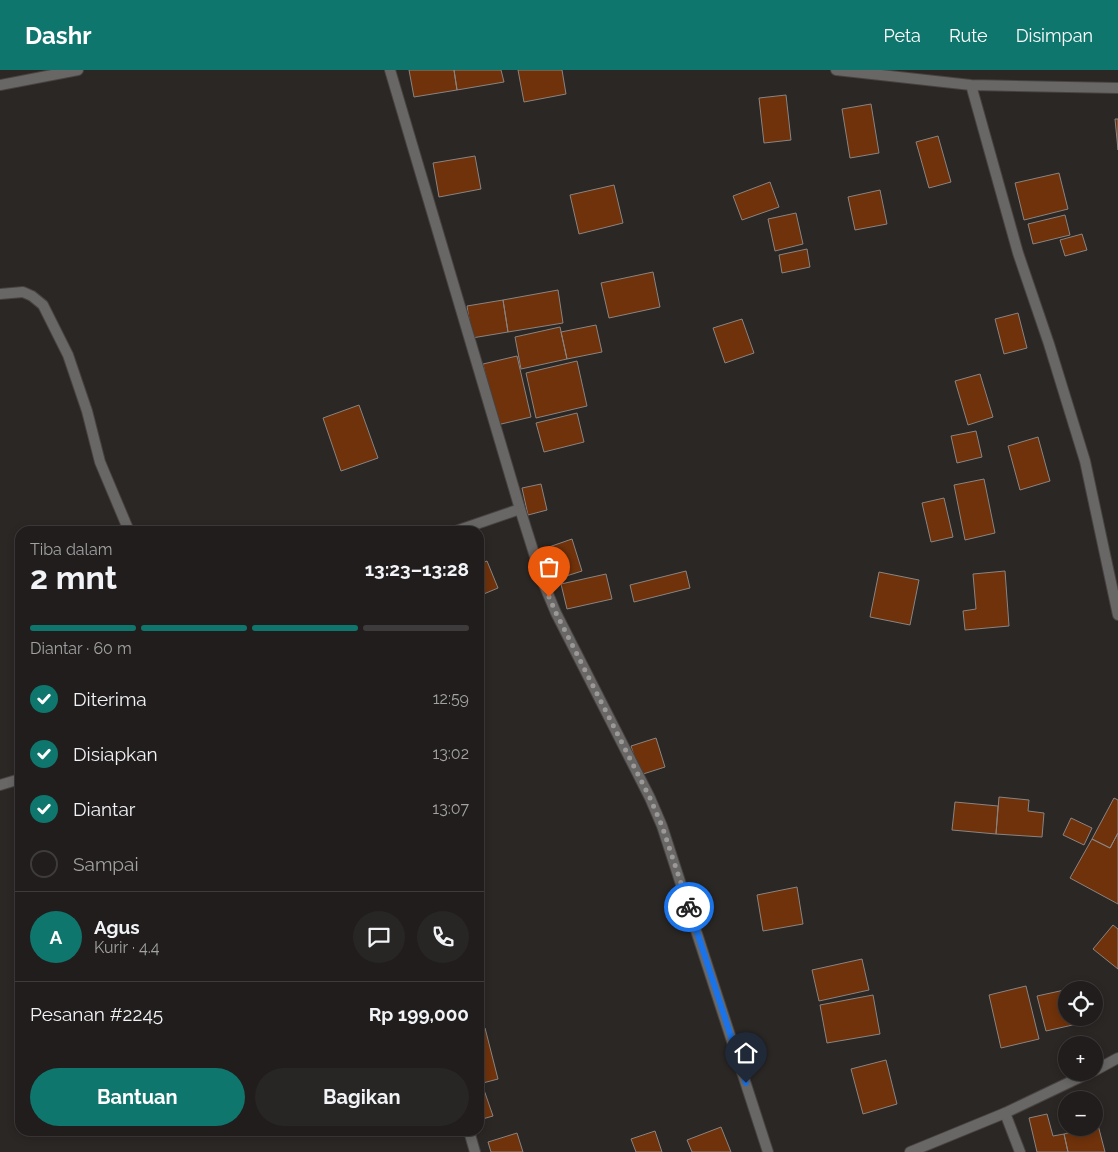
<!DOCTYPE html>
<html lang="id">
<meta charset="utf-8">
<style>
body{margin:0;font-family:Raleway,sans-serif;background:#282625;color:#f1f3f6;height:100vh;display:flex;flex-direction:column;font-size:19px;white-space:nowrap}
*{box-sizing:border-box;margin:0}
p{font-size:16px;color:#a2a2a3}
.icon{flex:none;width:28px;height:28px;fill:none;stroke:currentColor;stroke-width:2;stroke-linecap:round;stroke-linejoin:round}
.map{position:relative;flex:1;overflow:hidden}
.drawer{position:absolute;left:15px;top:456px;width:469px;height:610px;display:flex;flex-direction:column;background:#201d1c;border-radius:15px;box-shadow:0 2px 8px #0003,0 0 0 1px #3d3b3b}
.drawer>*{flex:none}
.tools{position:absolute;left:1058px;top:911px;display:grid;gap:10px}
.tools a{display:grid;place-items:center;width:45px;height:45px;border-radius:50%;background:#201d1c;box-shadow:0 2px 8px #0003,0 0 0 1px #3d3b3b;font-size:25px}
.pin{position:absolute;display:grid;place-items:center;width:42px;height:42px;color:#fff;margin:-51px -21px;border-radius:50% 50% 50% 0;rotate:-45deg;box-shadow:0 0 5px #0007}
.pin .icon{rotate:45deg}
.courier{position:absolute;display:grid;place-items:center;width:50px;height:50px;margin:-25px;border:4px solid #1a73e8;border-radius:50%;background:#fff;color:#222;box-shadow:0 1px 6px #0007}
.summary em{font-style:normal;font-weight:700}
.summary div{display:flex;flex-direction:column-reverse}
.summary{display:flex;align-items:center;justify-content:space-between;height:85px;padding:0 15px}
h1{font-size:32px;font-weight:700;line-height:38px}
.bar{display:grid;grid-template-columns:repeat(4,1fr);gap:8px 5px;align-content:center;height:60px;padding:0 15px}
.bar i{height:6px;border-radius:4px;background:#3d3b3b}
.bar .on{background:#0f766e}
.bar p{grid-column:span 4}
.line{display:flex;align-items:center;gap:12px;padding:0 15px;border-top:1px solid #3d3b3b}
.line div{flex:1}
.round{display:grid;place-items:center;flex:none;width:52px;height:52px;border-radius:26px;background:#282625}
ol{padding:0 15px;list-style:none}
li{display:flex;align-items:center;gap:15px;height:55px}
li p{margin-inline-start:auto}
li .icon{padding:5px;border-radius:50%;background:#0f766e;color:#fff;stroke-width:4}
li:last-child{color:#a2a2a3}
li i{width:28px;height:28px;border:2px solid #3d3b3b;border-radius:50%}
.cta{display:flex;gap:10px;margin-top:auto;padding:10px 15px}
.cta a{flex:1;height:58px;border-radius:30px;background:#0f766e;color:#fff;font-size:20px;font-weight:700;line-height:58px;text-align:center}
.cta a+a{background:#282625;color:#f1f3f6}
header{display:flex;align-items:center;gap:30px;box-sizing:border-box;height:70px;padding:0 25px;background:#0f766e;color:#fff}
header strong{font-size:24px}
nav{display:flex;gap:28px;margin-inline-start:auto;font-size:18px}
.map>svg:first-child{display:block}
.building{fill:#6f320b;stroke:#898482}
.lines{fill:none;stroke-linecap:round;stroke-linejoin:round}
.minor-casing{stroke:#474341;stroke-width:12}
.tertiary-casing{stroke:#474341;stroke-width:12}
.minor{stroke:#696666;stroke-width:10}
.tertiary{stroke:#696666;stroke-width:10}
.done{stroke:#9b9897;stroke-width:5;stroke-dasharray:0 9}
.route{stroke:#1a73e8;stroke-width:6}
</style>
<header>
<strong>Dashr</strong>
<nav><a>Peta</a><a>Rute</a><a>Disimpan</a></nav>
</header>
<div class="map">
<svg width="1118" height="1082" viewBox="0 0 1118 1082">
<rect width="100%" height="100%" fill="#2b2725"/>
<path class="building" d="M409,0h45l3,20 -43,7z
M454,0h47l3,12 -47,8z
M518,0h44l4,24 -42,8z
M786,25l5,45 -27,3 -5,-45z
M871,34l8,49 -29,5 -8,-49z
M1115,49h3v31z
M938,66l13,46 -22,6 -13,-46z
M475,86l6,33 -42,8 -6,-34z
M1059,103l9,36 -44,11 -9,-37z
M770,112l9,25 -37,13 -9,-24z
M614,115l9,38 -44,11 -9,-39z
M880,120l7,34 -32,6 -7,-33z
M796,143l7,31 -28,7 -7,-32z
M1065,145l5,20 -37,9 -5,-20z
M1082,164l5,16 -22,6 -5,-16z
M807,179l3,18 -28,6 -3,-18z
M653,202l7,35 -51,11 -8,-35z
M558,220l5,33 -55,9 -5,-32z
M503,230l5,32 -36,6 -5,-32z
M1018,243l9,35 -23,6 -9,-35z
M742,249l12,34 -29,10 -12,-35z
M596,255l6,27 -35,7 -6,-27z
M560,257l7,32 -46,10 -6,-32z
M517,286l14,61 -34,8 -14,-61z
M577,291l10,45 -51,12 -10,-45z
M980,304l13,43 -25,8 -13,-44z
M359,335l19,53 -37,13 -18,-53z
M577,343l7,29 -40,10 -8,-29z
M976,361l6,26 -25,6 -6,-27z
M1038,367l12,44 -30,9 -12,-44z
M984,409l11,54 -30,7 -11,-55z
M541,414l6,26 -19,5 -6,-27z
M944,428l9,39 -22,5 -9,-39z
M572,469l10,32 -25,8 -11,-31z
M487,491l11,27 -19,8v-32z
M686,501l4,17 -56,14 -4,-17z
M1005,501l4,55 -44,4 -2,-19 13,-2 -3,-35z
M879,502l40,8 -9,45 -40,-8z
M606,504l6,25 -45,10 -6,-25z
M656,668l9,29 -25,8 -9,-29z
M999,727l30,3 -1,11 16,2 -2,24 -46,-3z
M1114,728l4,2v33l-8,15 -18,-9z
M955,732l43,4 -2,28 -44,-4z
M1071,748l21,10 -8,17 -21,-10z
M1118,763v71l-48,-26 22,-39 18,9z
M797,817l6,37 -40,7 -6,-36z
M1113,855l5,4v40l-25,-20z
M862,889l7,31 -50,11 -7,-31z
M1026,916l13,53 -38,9 -12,-53z
M1069,919l-3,1v28h9l2,6 -31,7 -9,-35z
M873,925l7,39 -53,9 -7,-38z
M485,958l13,51 -19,5v-54z
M886,990l11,44 -34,10 -12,-45z
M483,1017l10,29 -14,4v-32z
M1047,1044l6,22 11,-2 4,18h-31l-8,-34z
M1098,1055l7,27h-37l-4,-18z
M721,1057l10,25h-39l-5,-12z
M655,1061l7,21h-26l-5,-13z
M517,1063l6,19h-32l-3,-10z"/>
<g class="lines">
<defs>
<path id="minor" d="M390,0l130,439 23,73 13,31 94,185 12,28 106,326
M836,0l135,15 147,3
M0,15l78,-15
M971,15l47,168 31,91 36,117 33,154
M0,224l23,-2 9,4 11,9 25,50 19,56 13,51 29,69
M456,461l64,-22
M0,715l20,-6
M1005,1043l15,39
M469,1061l6,21"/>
<path id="tertiary" d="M1094,1001l24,-13
M910,1082l95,-39 86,-41"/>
</defs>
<use href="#minor" class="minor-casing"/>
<use href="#tertiary" class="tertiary-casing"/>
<use href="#minor" class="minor"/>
<use href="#tertiary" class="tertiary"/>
</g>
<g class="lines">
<path class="done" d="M549,527l7,16 94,185 12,28 27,81"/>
<path class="route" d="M689,837l57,176"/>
</g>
</svg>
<div class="tools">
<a><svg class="icon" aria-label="locate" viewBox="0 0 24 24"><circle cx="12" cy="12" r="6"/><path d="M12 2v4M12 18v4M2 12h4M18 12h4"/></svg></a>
<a>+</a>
<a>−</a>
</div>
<div class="pin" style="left:549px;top:527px;background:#ea580c"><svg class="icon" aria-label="bag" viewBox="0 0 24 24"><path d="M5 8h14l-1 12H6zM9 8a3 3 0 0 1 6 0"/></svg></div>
<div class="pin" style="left:746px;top:1013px;background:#1f2937"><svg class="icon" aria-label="home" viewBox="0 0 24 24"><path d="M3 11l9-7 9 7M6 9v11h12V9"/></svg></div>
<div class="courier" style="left:689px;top:837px"><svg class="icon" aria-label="bike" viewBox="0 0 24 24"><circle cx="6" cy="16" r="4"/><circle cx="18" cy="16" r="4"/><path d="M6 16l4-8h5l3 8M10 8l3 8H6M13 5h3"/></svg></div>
<section class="drawer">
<div class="summary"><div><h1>2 mnt</h1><p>Tiba dalam</p></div><em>13:23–13:28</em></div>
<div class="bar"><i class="on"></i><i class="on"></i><i class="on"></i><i></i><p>Diantar · 60 m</p></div>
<ol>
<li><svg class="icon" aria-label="check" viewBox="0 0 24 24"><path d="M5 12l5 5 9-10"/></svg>Diterima<p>12:59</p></li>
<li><svg class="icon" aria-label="check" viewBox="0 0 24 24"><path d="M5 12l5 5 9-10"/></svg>Disiapkan<p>13:02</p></li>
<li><svg class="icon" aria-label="check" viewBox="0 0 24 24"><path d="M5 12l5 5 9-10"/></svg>Diantar<p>13:07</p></li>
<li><i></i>Sampai</li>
</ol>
<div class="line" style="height:90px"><b class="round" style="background:#0f766e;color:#fff">A</b><div><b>Agus</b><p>Kurir · 4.4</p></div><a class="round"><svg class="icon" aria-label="chat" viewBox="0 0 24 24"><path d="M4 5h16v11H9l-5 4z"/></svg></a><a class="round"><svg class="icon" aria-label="phone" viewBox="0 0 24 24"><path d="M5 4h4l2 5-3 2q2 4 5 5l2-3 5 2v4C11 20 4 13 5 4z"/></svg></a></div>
<div class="line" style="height:65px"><div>Pesanan #2245</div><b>Rp 199,000</b></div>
<div class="cta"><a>Bantuan</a><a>Bagikan</a></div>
</section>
</div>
